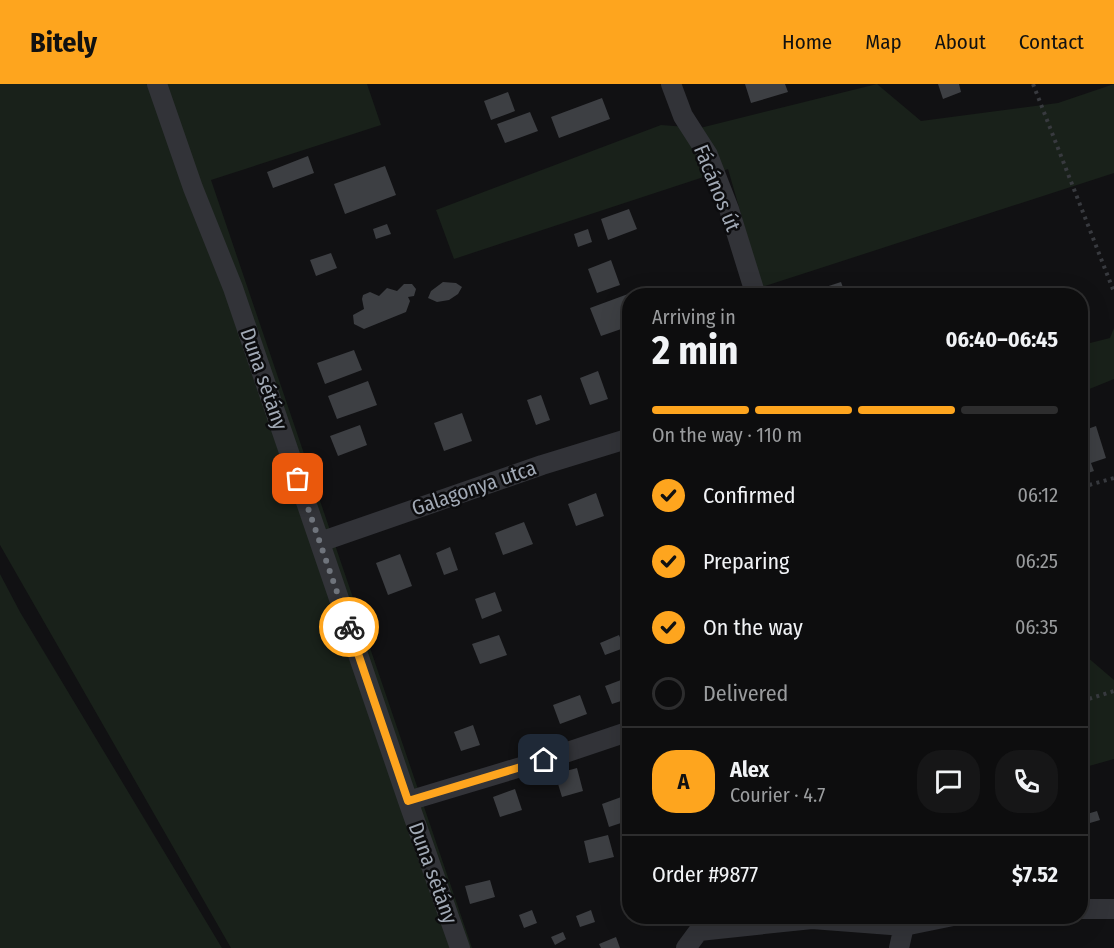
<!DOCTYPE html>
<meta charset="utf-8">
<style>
body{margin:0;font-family:"Fira Sans Condensed",sans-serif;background:#161617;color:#f1f3f6;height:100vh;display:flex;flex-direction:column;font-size:22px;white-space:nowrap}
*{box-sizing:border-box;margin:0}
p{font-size:20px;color:#9a9c9e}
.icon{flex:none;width:33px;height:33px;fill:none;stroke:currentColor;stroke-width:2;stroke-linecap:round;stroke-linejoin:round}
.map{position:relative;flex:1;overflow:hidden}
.side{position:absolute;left:622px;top:204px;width:466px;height:636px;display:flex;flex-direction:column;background:#0d0d0e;border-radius:24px;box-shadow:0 6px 24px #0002,0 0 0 2px #2d2d2e}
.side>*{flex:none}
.pin{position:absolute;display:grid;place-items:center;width:51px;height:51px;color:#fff;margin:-26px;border-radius:12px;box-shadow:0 3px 9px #0006}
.courier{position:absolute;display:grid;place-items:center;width:60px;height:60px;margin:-30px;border:4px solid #fea51e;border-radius:50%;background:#fff;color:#222;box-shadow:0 2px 8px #0007}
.overview em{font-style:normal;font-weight:700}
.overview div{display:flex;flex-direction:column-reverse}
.overview{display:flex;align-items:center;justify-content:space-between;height:102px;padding:0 30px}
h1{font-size:39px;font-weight:700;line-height:45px}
.bar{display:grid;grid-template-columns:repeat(4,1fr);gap:9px 6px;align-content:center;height:72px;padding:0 30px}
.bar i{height:8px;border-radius:4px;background:#2d2d2e}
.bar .selected{background:#fea51e}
.bar p{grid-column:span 4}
.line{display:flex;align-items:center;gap:15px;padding:0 30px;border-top:2px solid #2d2d2e}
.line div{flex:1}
.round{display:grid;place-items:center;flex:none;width:63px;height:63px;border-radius:24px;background:#161617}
ol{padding:0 30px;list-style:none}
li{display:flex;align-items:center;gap:18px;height:66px}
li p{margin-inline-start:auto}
li .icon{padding:6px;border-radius:50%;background:#fea51e;color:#111;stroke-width:4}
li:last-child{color:#9a9c9e}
li i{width:33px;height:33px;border:3px solid #2d2d2e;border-radius:50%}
header{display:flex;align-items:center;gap:36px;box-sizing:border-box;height:84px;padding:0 30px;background:#fea51e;color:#111}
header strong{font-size:28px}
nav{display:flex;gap:33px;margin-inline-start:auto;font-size:21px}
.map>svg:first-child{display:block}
.green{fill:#19211a}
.building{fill:#3d3f43}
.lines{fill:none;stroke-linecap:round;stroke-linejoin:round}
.path{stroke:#383a3f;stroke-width:4;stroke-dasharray:3 4.5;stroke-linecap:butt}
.street{stroke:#323338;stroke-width:20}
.done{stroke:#6f747c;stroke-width:6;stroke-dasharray:0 10.8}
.route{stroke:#fea51e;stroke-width:8}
.labels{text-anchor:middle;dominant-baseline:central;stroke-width:5;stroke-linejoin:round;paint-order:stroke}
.street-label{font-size:21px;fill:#a1a9b5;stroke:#0c0c0e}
</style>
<header>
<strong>Bitely</strong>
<nav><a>Home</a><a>Map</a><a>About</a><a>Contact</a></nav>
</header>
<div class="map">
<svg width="1114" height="864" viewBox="0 0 1114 864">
<rect width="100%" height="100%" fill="#111113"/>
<path class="green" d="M0,0h367l14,41 -170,55 261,768h-241l-231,-403z
M877,0l44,37 137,-18 56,-19v89l-352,114 -34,-118 -274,90 -18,-49 225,-85 39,3z
M1114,244v51l-32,13v-47l28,-7z
M0,490l20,38 202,336h-222z
M1086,572l28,24v79l-32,9v-107z"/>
<path class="building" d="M745,0h40l3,8 -37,11z
M938,0h21l2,8 -18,7z
M508,8l7,19 -24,9 -7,-19z
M602,14l8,21 -51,19 -8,-21z
M530,28l8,19 -33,12 -8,-19z
M308,72l6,17 -41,15 -6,-16z
M385,82l11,29 -51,19 -11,-30z
M629,125l8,20 -29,11 -7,-21z
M387,140l4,10 -15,5 -3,-10z
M588,145l4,13 -14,5 -4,-13z
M331,169l6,15 -21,8 -6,-16z
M611,176l9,25 -23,8 -9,-24z
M443,198l13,1 6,4 -4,7 -9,6 -12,2 -9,-4 3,-7z
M841,198l5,14h-44l-1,-1z
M404,200h8l4,5 -2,7 -6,1 2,4 -4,11 -42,17 -10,-5 -1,-9 11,-6 -2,-10 1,-4 7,-3 9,4 8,-8 10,3z
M628,210l2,5v27l-29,10 -11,-28z
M354,266l8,20 -37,14 -8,-21z
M598,287l10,28 -18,6 -10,-27z
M368,297l9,24 -40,14 -9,-23z
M541,311l9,25 -14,5 -9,-25z
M462,329l10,28 -28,10 -10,-28z
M360,341l7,20 -29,11 -8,-20z
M1096,342l10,32 -15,5 3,8 -12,4v-44z
M596,409l8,23 -28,10 -8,-22z
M1082,417l5,18 -5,1z
M524,438l9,22 -30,11 -8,-22z
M450,463l8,23 -14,5 -8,-22z
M400,470l12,32 -24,9 -12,-32z
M495,508l7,19 -20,8 -7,-20z
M499,551l8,20 -27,9 -8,-20z
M619,551l5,13 -19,7 -5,-12z
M629,593l1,21 -18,6 -7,-18z
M580,611l7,19 -27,10 -7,-19z
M473,641l7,20 -19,6 -7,-19z
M577,684l6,23 -21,6 -7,-23z
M515,705l7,21 -22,7 -7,-20z
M624,712l6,24 -21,7 -7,-23z
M1097,727l3,9 -10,3 -3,-9z
M608,751l6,22 -25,6 -5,-22z
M490,796l5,17 -25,7 -5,-18z
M532,826l5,13 -13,5 -5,-13z
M591,826l4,12 -15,5 -4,-11z
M563,848l3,7 -11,6 -4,-8z
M616,853l4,11h-19l-2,-4z"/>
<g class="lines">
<path class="path" d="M1033,0l81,208
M1082,403l32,-9
M1082,617l32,-10"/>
<path class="street" d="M157,0l36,104 40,100 175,513 52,147
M671,0l12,32 25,39 21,54 27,87
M320,458l222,-77 88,-27
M408,717l136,-41 86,-29
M1082,825h32
M699,847l113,-12 92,7
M686,864l20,-27
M899,864l5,-22 49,-10"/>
</g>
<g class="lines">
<path class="done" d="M298,395l51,148"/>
<path class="route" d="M349,543l59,174 136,-41"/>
</g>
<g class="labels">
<g class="street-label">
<text transform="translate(717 104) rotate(68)">Fácános út</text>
<text transform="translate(264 295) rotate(71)">Duna sétány</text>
<text transform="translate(474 404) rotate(-19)">Galagonya utca</text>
<text transform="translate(433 789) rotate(70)">Duna sétány</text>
</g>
</g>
</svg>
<div class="pin" style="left:298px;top:395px;background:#ea580c"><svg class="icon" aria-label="bag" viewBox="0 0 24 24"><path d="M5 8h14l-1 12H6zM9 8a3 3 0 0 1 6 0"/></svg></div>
<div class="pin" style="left:544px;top:676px;background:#1f2937"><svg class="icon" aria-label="home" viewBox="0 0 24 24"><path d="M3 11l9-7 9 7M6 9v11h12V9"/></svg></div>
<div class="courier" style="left:349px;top:543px"><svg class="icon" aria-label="bike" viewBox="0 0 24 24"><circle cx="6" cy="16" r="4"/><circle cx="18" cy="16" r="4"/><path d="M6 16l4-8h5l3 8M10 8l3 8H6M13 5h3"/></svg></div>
<section class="side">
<div class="overview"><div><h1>2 min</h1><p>Arriving in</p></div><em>06:40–06:45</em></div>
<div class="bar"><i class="selected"></i><i class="selected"></i><i class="selected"></i><i></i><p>On the way · 110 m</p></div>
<ol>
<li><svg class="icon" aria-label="check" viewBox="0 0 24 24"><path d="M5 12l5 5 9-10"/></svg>Confirmed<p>06:12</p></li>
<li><svg class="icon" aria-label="check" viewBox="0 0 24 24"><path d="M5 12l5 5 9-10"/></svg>Preparing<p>06:25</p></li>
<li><svg class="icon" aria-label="check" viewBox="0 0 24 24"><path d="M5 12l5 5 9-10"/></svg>On the way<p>06:35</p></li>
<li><i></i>Delivered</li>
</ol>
<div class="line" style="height:108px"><b class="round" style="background:#fea51e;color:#111">A</b><div><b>Alex</b><p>Courier · 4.7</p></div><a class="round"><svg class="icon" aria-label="chat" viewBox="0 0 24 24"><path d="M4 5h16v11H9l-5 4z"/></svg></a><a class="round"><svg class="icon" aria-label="phone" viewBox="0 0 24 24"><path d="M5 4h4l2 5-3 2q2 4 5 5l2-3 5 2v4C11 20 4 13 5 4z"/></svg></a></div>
<div class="line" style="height:78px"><div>Order #9877</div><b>$7.52</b></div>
</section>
</div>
